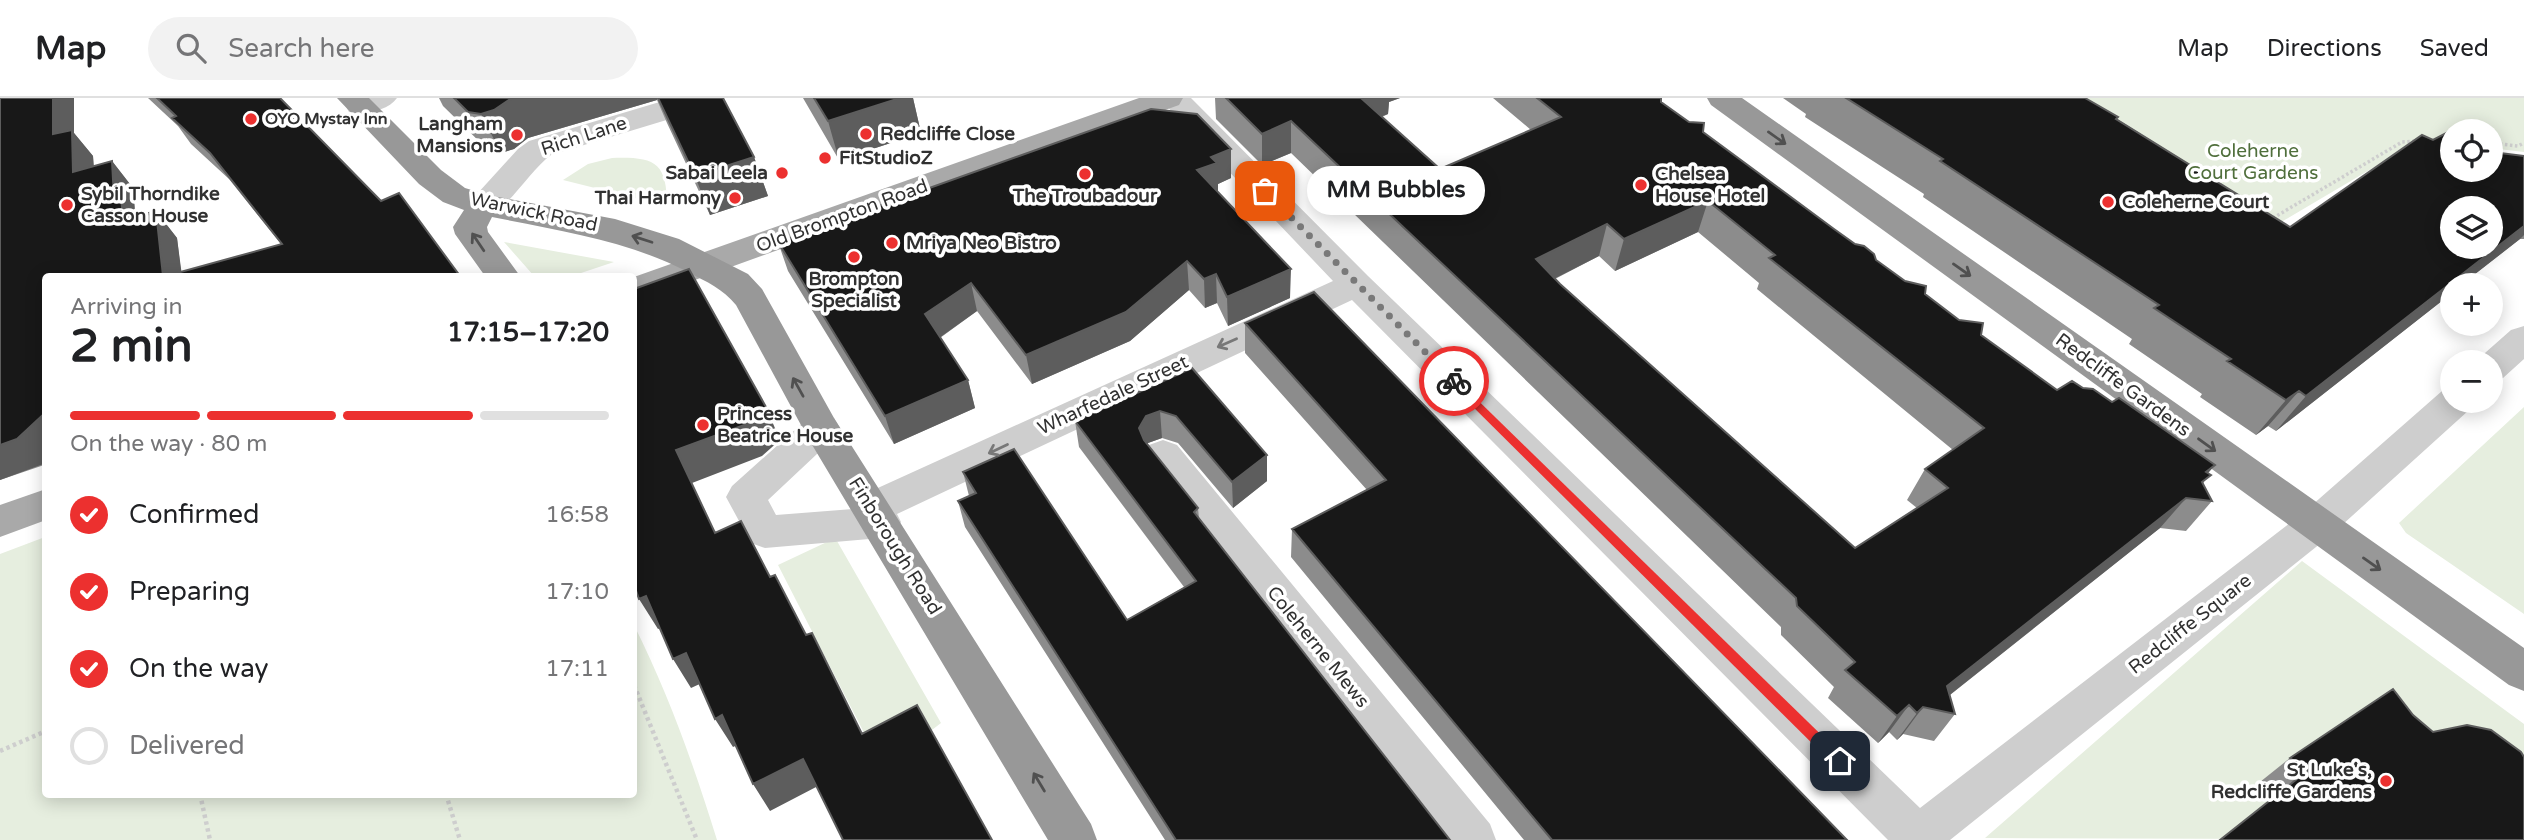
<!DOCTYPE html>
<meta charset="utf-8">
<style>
body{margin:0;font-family:"Varela Round",sans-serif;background:#f2f2f2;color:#202124;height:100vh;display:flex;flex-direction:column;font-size:26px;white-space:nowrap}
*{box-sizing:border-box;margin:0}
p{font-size:23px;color:#757577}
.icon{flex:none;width:38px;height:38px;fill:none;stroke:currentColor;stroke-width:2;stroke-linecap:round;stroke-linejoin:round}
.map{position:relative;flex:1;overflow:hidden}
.panel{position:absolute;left:42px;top:175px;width:595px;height:525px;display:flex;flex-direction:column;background:#fff;border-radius:7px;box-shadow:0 4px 18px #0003}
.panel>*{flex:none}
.buttons{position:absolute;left:2440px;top:21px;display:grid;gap:14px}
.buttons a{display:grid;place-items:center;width:63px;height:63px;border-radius:50%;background:#fff;box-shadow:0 4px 18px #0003;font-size:35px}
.pin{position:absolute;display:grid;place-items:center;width:60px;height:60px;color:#fff;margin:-30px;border-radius:14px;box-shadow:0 4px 10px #0006}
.courier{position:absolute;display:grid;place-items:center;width:70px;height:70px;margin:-35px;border:5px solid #ec302f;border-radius:50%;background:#fff;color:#222;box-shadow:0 2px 9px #0007}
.bubble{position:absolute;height:49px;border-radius:24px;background:#fff;box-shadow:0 4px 18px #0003;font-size:23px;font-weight:700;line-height:49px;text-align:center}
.overview em{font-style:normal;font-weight:700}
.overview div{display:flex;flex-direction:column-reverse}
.overview{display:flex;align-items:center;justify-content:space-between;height:119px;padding:0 28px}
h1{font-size:46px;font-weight:700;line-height:52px}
.bar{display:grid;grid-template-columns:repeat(4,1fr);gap:10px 7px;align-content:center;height:84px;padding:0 28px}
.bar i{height:9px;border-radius:5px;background:#e0e0e0}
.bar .current{background:#ec302f}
.bar p{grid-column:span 4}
ol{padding:0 28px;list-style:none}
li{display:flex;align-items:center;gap:21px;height:77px}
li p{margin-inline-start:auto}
li .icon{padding:7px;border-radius:50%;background:#ec302f;color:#fff;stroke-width:4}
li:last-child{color:#757577}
li i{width:38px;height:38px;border:4px solid #e0e0e0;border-radius:50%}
header{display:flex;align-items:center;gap:42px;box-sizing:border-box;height:98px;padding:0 35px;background:#fff;border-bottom:2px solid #e0e0e0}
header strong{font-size:33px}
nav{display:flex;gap:38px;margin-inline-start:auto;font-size:24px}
.search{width:490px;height:63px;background:#f2f2f2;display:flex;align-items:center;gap:18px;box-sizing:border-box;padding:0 24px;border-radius:38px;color:#757577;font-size:26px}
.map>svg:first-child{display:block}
.green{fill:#e6eedf}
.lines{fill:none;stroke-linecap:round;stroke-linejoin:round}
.path-far1{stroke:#cecece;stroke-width:3.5;stroke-dasharray:2.5 2.5;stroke-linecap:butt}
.path{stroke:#cecece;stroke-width:4.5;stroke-dasharray:3.5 3.5;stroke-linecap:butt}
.minor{fill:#cecece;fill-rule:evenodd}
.major{fill:#a9a9a9;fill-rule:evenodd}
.highway{fill:#989898;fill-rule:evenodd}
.wall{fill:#8c8c8c;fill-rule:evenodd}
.shaded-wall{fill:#5d5d5d}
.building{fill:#181818;stroke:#5d5d5d;stroke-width:2;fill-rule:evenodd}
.oneway{stroke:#505050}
.oneway2{stroke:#787878}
.route{fill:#ec302f}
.done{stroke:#797979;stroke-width:7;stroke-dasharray:0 12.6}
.poi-dot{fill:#ec302f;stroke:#fff;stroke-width:2.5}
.labels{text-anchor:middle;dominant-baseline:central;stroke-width:7;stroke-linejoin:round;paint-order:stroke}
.far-poi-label{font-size:16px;font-weight:bold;fill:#313131;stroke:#fff;text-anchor:start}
.poi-label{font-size:19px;font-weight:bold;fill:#313131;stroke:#fff;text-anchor:start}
.street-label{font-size:19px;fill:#313131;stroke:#fff}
.park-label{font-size:19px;fill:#506f3c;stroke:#fff}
</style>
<header>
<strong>Map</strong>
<div class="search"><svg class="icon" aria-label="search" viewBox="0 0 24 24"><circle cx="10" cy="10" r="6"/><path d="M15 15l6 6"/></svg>Search here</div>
<nav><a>Map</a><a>Directions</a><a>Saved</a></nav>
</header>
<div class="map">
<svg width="2524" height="742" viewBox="0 0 2524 742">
<rect width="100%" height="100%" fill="#fff"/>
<path class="green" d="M2025,0h499v54l-34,-4v-17h-38v12l-42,3 -156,92z
M612,60c42,-1 55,3 55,48l-104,-26 25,-16z
M504,144l110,20 -42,14h-38z
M2524,309v207l-118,-81 -7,-10z
M45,439l1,257h588v-169c35,70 60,141 83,215h-717v-286z
M829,443h8l104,182 -13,10 -50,27 -100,-195z
M2302,463l222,163v116l-539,-2z"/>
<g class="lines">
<path class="path-far1" d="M2490,45l28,3 6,-3
M2273,120l129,-76 16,-1"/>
<path class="path" d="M634,587l63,155
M0,653l46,-20
M200,696l10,46
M446,696l14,46"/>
<path class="minor" d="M351,0h46c-9,13 -33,17 -48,14l-4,-7z
M673,0h47l-4,7 -165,50c-19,14 -41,49 -57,58 -8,4 -15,2 -23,0l-4,-8 51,-56 11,-8z
M1159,0h32l177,178 552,532 383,-295 139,-122 10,-3v13h21l-5,10 -137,124 -381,305h-62l-536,-540 -455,214 4,8 -6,11 -14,5 -116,10 -14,-5 -25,-46 6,-11 76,-68 13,-4 13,4 6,10 -6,10 -66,62 8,15 77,-6 5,-12 475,-216z
M2524,228v33l-21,19 -13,4v-20h-14l1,-2 34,-30z
M1163,342l14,5 313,379 6,16h-52l-295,-375 -5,-10 5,-10z"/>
<path class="major" d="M1139,0h44l-4,7 -545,197v-25z
M46,391v31l-46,17v-32z"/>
<path class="highway" d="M337,0h32l72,72 24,18 23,7 127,24 64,20 69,35 14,15 72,129 257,406 6,16h-49l-240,-402 -72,-133c-13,-16 -29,-23 -48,-33 -62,-32 -128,-41 -196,-55l-5,10 1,5 32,44h-35l-30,-42 -2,-7 11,-17 -21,-8 -24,-18z
M1707,0h35l782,550v43l-15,-6 -798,-580z"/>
</g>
<path class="wall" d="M0,0l74,35 19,23 1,10 18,-5 21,27 2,24 3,4 18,-5 21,27 4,34 100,-28 -52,-65 -38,-35 -13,-18 -30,-28h132l101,103 79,75h-414l-2,189 -44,15z
M439,0h284l31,59 14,39 -58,19 -43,-92 -10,-23 -129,38 -14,11 -13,4 -12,-2 -46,-45z
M803,0h110l8,35 -82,27z
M1215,0h185l-11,4 -1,12 -6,3 58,52 91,-39 -38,-32h168v4l173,127 71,52 20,13 34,26 98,70 26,-2 29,14 103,63 -7,8 -5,11 9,17 -26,30 -26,-3 -210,167 5,19 -21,27 -31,-7 -6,6 -8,-8 -11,11 -50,-45 6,-11 -53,-52v-8l-490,-474 -29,12 -46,-46zM1698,134l61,51 -2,6 196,161 -28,19 -18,31 10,8 -62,40 -300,-269 44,-23 16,15z
M1783,0h302l32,21 173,108 143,-87 67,13 24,3v83h-4l-59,46h-9v8l-176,138 -8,-5 -12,9 -56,-38 2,-3 -73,-50 3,-5 -209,-142 1,-3 -119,-77 1,-3z
M1231,51v29l-13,6v8l72,106 -62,28 -11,-23 -12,5 -16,-18 -59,51 -98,43 -55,-73 -37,27 28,42 7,28 -81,36 -106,-173 -10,-29z
M1245,225l602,517h-323l-233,-283 1,-28 75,-39 -122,-137z
M1192,270l75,87v26l-34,27 -55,-65 -16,-5 -14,5 -1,1 51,64 1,10 251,322h-285l-200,-313 -7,-26 11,-5 -6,-24 164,148 57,-33 -105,-140 -4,-26z
M2413,617l20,17 -162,67 -16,-13 35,-28z"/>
<path class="shaded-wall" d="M53,0h21v35l19,23 2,42 -22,-26 -20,-38z
M514,0h143v2l-129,38 -14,11 -13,4 -20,-39 28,-14z
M900,0h13l8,35 -82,27 -11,-39z
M1357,0h43l-11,4 -1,12 -33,12z
M1291,23v32l-29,12v-31z
M1231,51v29l-13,6v8l-21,-22 14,-13z
M754,59l14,39 -58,19 -15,-39z
M112,63l21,27 2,24 8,10 -20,-2 -9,-22z
M1708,103l-10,31 -83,39 9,-32z
M156,113l21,27 5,38h-19z
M1607,126l-8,32 -69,35 6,-32z
M2524,128v9l-4,4 -59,46h-9v8l-176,138 30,-35z
M1187,163l2,29 -59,51 -98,43 -6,-29z
M1291,171l-1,29 -62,28 -1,-29z
M1216,176l1,29 -12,5 -1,-29z
M971,185l6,28 -45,32 -7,-29z
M968,282l7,28 -81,36 -9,-28z
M2299,293l-31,35 -12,9 30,-35z
M766,309l14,33 -18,16 -70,27 39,81 -55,-114z
M1160,313l2,27 -14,5 -6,11 -3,-26 7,-12z
M46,314v51l-46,17v-35z
M1267,357v26l-34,27 -1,-26z
M2215,367l-55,63 -228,181 15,-23z
M646,498l18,31 -6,2 -19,-30z
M686,555l18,29 -13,6 -18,-29z
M1909,607l-20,27 -11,11 19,-27z
M1923,609l-20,27 -6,6 20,-27z
M722,617l18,29 -7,3 -18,-28z
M803,661l15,27 -48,25 -17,-27z"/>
<path class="building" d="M0,0h53v36l19,-4 1,42 39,-11 2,37 7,-2 2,24 33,-9 7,65h-117v136l-29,27 -17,6z
M157,0h123l101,103 18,-8 61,83h-294l116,-32 -72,-91 -38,-35 4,-2z
M454,0h60l-5,2 -15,10 -13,4 -13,-2z
M658,0h65l31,59 -59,19z
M814,0h86l-72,23z
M1226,0h135l79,71 121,-52 -24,-19h124v4l28,20 15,1 -1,9 131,97 21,15 9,2 10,8 2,6 29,21 21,5 -1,8 34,26 24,3 -2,12 76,55 15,-9 11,7 10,1 19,13 7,-4 96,67 -9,7 5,3 -9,7 10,19 -26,-3 -239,188 8,28 -32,-7 -6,6 -8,-8 -12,11 -52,-46 10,-8 -58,-56 -1,-8 -505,-477 -29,13zM1708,103l67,54 -6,3 215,170 -59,41 23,19 -93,60 -295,-264 -24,-25 71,-35 17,15z
M1846,0h239l33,19 -2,2 174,108 132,-92 11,5 19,-10 5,1h-5v39h38v-22l10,5 24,3v70l-218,170 -7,-5 -13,9 -59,-39 4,-2 -77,-51 5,-3 -219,-144 3,-2zM2452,110h38v39h-38z
M1151,11l46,5 34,35 -20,8 6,6 -20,7 94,99 -64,28 -11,-23 -12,5 -17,-18 -61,51 -100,43 -55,-72 -46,31 43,66 -83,36 -107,-174z
M689,171l77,138 -19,17 -71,26 39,83 26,-12 29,56 5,-2 31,60 6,-2 50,101 55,-29 75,135h-149l-40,-81 -50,25 -31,-69 -7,4 -29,-66 -13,6 -27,-63 -7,3 -5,-14v-296z
M1314,194l533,548h-295l-260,-311 94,-49 -141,-157z
M1192,270l75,87 -35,27 -56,-66 -16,-5 -14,5 -7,12 5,12 54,68 -4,4 256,328h-274l-218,-339 18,-8 -13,-21 51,-23 113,171 69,-39 -121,-160z
M2393,591l20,26 20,17 34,-7 24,5 30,22 3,5v83h-304l87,-69 -17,-13z"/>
<defs><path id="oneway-shaft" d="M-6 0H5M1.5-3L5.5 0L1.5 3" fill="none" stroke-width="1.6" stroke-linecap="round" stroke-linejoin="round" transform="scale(1.75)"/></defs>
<g class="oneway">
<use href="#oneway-shaft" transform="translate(1777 40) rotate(35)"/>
<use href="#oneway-shaft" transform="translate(642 141) rotate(-162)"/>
<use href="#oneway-shaft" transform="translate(478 144) rotate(-124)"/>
<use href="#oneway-shaft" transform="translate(1962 172) rotate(35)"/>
<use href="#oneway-shaft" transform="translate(798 289) rotate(-119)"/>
<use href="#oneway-shaft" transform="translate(2207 347) rotate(36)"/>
<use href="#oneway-shaft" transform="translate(2372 466) rotate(35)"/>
<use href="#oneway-shaft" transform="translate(1039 684) rotate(-121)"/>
</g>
<g class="oneway2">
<use href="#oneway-shaft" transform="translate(1227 245) rotate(156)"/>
<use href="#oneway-shaft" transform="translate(998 351) rotate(155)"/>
</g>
<path class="route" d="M1454,279l390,380v9h-9l-385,-382 -2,-3z"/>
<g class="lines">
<path class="done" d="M1265,93l189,190"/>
</g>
<g class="poi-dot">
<circle cx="251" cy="21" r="7"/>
<circle cx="866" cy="36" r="7"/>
<circle cx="517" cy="37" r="7"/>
<circle cx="825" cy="60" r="7"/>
<circle cx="782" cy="75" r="7"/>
<circle cx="1085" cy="76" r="7"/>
<circle cx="1641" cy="87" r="7"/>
<circle cx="735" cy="100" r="7"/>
<circle cx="2108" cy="104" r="7"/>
<circle cx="67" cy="107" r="7"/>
<circle cx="892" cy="145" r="7"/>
<circle cx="854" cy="159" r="7"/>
<circle cx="703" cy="327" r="7"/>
<circle cx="2386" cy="683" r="7"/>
</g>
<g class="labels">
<g class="far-poi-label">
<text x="265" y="21">OYO Mystay Inn</text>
</g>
<g class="poi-label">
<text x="503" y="26" text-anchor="end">Langham<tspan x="503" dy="22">Mansions</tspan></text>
<text x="880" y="36">Redcliffe Close</text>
<text x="839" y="60">FitStudioZ</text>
<text x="768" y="75" text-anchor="end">Sabai Leela</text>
<text x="1655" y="76">Chelsea<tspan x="1655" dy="22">House Hotel</tspan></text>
<text x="81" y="96">Sybil Thorndike<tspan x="81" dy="22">Casson House</tspan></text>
<text x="1085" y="98" text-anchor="middle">The Troubadour</text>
<text x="721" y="100" text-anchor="end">Thai Harmony</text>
<text x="2122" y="104">Coleherne Court</text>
<text x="906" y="145">Mriya Neo Bistro</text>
<text x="854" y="181" text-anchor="middle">Brompton<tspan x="854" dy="22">Specialist</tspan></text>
<text x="717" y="316">Princess<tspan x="717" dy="22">Beatrice House</tspan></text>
<text x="2372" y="672" text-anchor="end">St Luke's,<tspan x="2372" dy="22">Redcliffe Gardens</tspan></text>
</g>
<g class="street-label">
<text transform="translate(584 38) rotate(-18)">Rich Lane</text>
<text transform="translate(534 114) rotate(12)">Warwick Road</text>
<text transform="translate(842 118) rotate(-20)">Old Brompton Road</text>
<text transform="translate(2123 287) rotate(36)">Redcliffe Gardens</text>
<text transform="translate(1113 297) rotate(-25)">Wharfedale Street</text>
<text transform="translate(895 448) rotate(58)">Finborough Road</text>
<text transform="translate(2190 526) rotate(-38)">Redcliffe Square</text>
<text transform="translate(1318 549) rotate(51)">Coleherne Mews</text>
</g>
<g class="park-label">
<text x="2253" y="53">Coleherne<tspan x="2253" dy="22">Court Gardens</tspan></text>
</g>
</g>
</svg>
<div class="buttons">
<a><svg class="icon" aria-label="locate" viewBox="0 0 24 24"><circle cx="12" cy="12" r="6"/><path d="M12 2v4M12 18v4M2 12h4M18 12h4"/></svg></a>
<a><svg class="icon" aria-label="layers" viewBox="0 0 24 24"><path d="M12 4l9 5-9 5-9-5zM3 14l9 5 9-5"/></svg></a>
<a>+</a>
<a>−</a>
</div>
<div class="pin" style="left:1265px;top:93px;background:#ea580c"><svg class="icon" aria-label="bag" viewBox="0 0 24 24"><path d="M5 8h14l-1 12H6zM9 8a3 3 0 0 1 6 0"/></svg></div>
<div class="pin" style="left:1840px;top:663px;background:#1f2937"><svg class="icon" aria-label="home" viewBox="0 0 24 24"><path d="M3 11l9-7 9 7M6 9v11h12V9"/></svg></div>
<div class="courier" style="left:1454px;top:283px"><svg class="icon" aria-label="bike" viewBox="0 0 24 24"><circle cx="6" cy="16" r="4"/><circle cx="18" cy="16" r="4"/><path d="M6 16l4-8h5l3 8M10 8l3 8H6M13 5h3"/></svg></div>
<div class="bubble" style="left:1307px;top:68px;width:178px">MM Bubbles</div>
<section class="panel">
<div class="overview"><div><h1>2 min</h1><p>Arriving in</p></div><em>17:15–17:20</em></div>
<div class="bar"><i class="current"></i><i class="current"></i><i class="current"></i><i></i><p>On the way · 80 m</p></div>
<ol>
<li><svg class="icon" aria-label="check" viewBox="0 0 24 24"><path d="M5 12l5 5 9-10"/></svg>Confirmed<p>16:58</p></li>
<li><svg class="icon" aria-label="check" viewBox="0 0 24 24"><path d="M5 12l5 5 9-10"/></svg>Preparing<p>17:10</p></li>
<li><svg class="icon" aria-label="check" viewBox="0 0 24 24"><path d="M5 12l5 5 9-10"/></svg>On the way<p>17:11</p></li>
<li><i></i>Delivered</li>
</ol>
</section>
</div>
